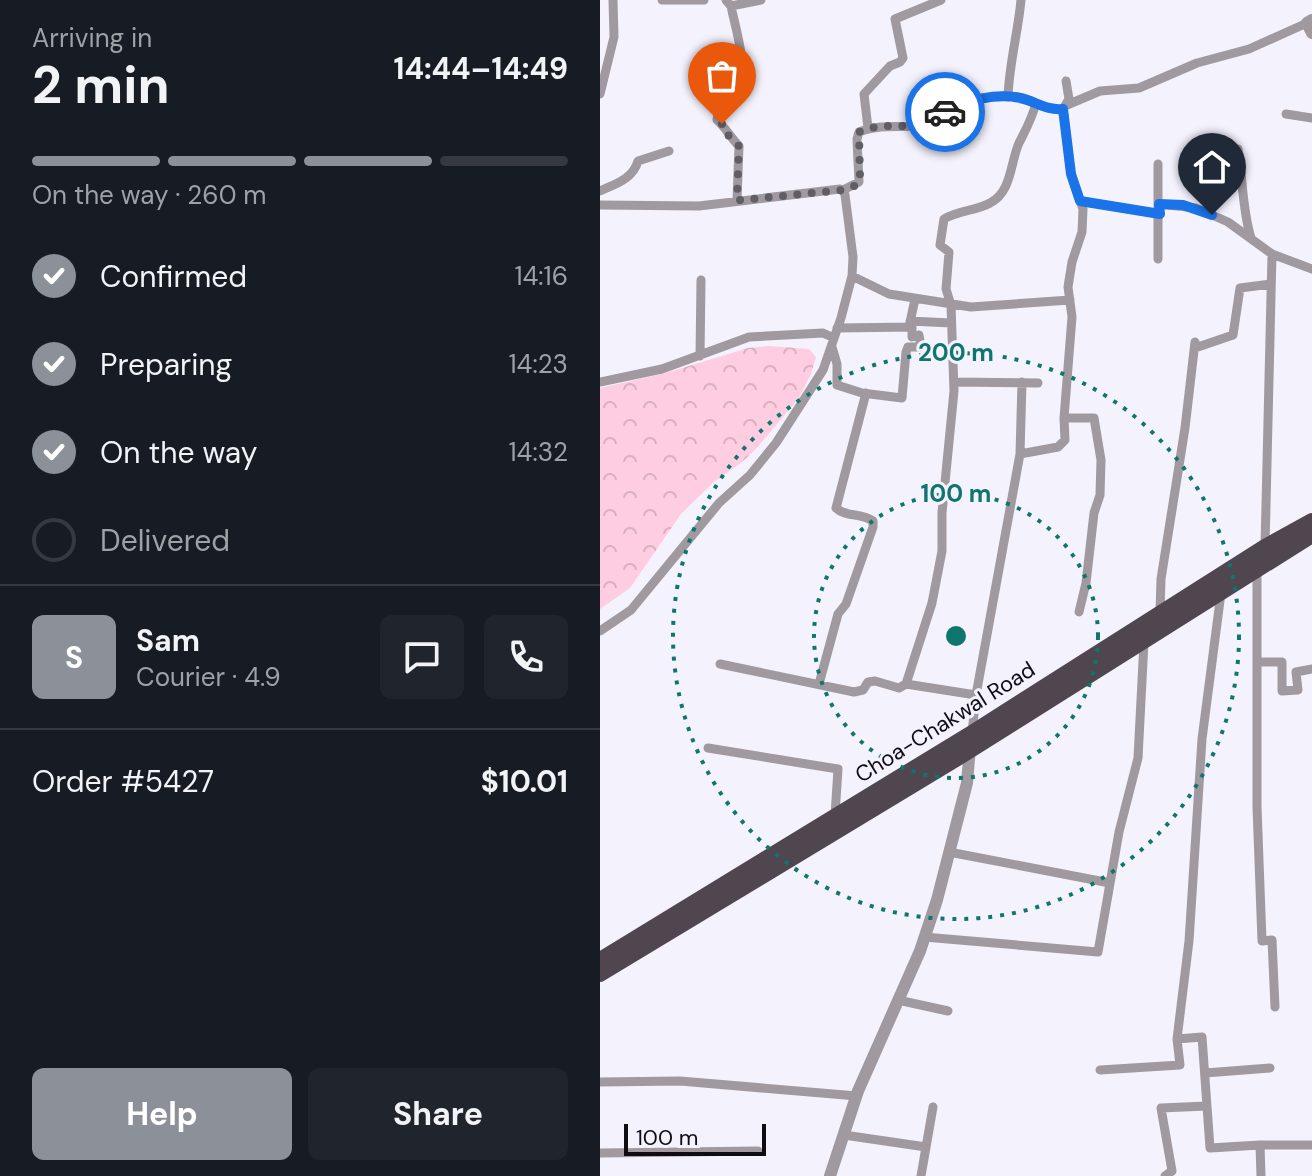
<!DOCTYPE html>
<meta charset="utf-8">
<style>
body{margin:0;font-family:"DM Sans",sans-serif;background:#20242c;color:#f1f3f6;height:100vh;display:flex;flex-direction:column;font-size:30px;white-space:nowrap}
*{box-sizing:border-box;margin:0}
p{font-size:26px;color:#9ea1a6}
.icon{flex:none;width:44px;height:44px;fill:none;stroke:currentColor;stroke-width:2;stroke-linecap:round;stroke-linejoin:round}
.map{position:relative;flex:1;overflow:hidden}
.details{display:flex;flex-direction:column;background:#171b24;width:600px}
.details>*{flex:none}
.scale{position:absolute;left:24px;bottom:20px;width:142px;box-sizing:border-box;padding-left:8px;border:4px solid #0f0d13;border-top:0;font-size:22px;line-height:28px;white-space:nowrap;color:#0f0d13;-webkit-text-stroke:6px #f4f2fd;paint-order:stroke}
.pin{position:absolute;display:grid;place-items:center;width:68px;height:68px;color:#fff;margin:-82px -34px;border-radius:50% 50% 50% 0;rotate:-45deg;box-shadow:0 0 8px #0007}
.pin .icon{rotate:45deg}
.courier{position:absolute;display:grid;place-items:center;width:80px;height:80px;margin:-40px;border:6px solid #1a73e8;border-radius:50%;background:#fff;color:#222;box-shadow:0 2px 10px #0007}
.overview em{font-style:normal;font-weight:700}
.overview div{display:flex;flex-direction:column-reverse}
.overview{display:flex;align-items:center;justify-content:space-between;height:136px;padding:0 32px}
h1{font-size:52px;font-weight:700;line-height:60px}
.bar{display:grid;grid-template-columns:repeat(4,1fr);gap:12px 8px;align-content:center;height:96px;padding:0 32px}
.bar i{height:10px;border-radius:6px;background:#363941}
.bar .selected{background:#8c9099}
.bar p{grid-column:span 4}
.line{display:flex;align-items:center;gap:20px;padding:0 32px;border-top:2px solid #363941}
.line div{flex:1}
.round{display:grid;place-items:center;flex:none;width:84px;height:84px;border-radius:12px;background:#20242c}
ol{padding:0 32px;list-style:none}
li{display:flex;align-items:center;gap:24px;height:88px}
li p{margin-inline-start:auto}
li .icon{padding:8px;border-radius:50%;background:#8c9099;color:#fff;stroke-width:4}
li:last-child{color:#9ea1a6}
li i{width:44px;height:44px;border:4px solid #363941;border-radius:50%}
.primary-button{display:flex;gap:16px;margin-top:auto;padding:16px 32px}
.primary-button a{flex:1;height:92px;border-radius:12px;background:#8c9099;color:#fff;font-size:32px;font-weight:700;line-height:92px;text-align:center}
.primary-button a+a{background:#20242c;color:#f1f3f6}
main{display:flex;flex:1;min-height:0}
.map>svg:first-child{display:block}
.park{fill:url(#park-crowns)}
.lines{fill:none;stroke-linecap:round;stroke-linejoin:round}
.minor{stroke:#a09aa0;stroke-width:9}
.tertiary{stroke:#a09aa0;stroke-width:12}
.trunk{stroke:#504650;stroke-width:16}
.done{stroke:#5f5d65;stroke-width:8;stroke-dasharray:0 14.4}
.route{stroke:#1a73e8;stroke-width:10}
.ring{fill:none;stroke:#0f766e;stroke-width:4;stroke-dasharray:4 8}
.labels{text-anchor:middle;dominant-baseline:central;stroke-width:6;stroke-linejoin:round;paint-order:stroke}
.street-label{font-size:22px;fill:#0f0d13;stroke:#f4f2fd}
.centre{fill:#0f766e;stroke:#f4f2fd;stroke-width:4}
.ring-label{font-size:24px;text-anchor:middle;font-weight:bold;fill:#0f766e;stroke:#f4f2fd;stroke-width:6;stroke-linejoin:round;paint-order:stroke}
</style>
<main>
<section class="details">
<div class="overview"><div><h1>2 min</h1><p>Arriving in</p></div><em>14:44–14:49</em></div>
<div class="bar"><i class="selected"></i><i class="selected"></i><i class="selected"></i><i></i><p>On the way · 260 m</p></div>
<ol>
<li><svg class="icon" aria-label="check" viewBox="0 0 24 24"><path d="M5 12l5 5 9-10"/></svg>Confirmed<p>14:16</p></li>
<li><svg class="icon" aria-label="check" viewBox="0 0 24 24"><path d="M5 12l5 5 9-10"/></svg>Preparing<p>14:23</p></li>
<li><svg class="icon" aria-label="check" viewBox="0 0 24 24"><path d="M5 12l5 5 9-10"/></svg>On the way<p>14:32</p></li>
<li><i></i>Delivered</li>
</ol>
<div class="line" style="height:144px"><b class="round" style="background:#8c9099;color:#fff">S</b><div><b>Sam</b><p>Courier · 4.9</p></div><a class="round"><svg class="icon" aria-label="chat" viewBox="0 0 24 24"><path d="M4 5h16v11H9l-5 4z"/></svg></a><a class="round"><svg class="icon" aria-label="phone" viewBox="0 0 24 24"><path d="M5 4h4l2 5-3 2q2 4 5 5l2-3 5 2v4C11 20 4 13 5 4z"/></svg></a></div>
<div class="line" style="height:104px"><div>Order #5427</div><b>$10.01</b></div>
<div class="primary-button"><a>Help</a><a>Share</a></div>
</section>
<div class="map">
<svg width="712" height="1176" viewBox="0 0 712 1176">
<defs>
<pattern id="park-crowns" width="20" height="18" patternUnits="userSpaceOnUse" patternTransform="scale(2)"><rect width="20" height="18" fill="#ffcde1"/><path d="M2 6a3 3 0 1 1 6 0M12 15a3 3 0 1 1 6 0" fill="none" stroke="#d9afc0"/></pattern>
</defs>
<rect width="100%" height="100%" fill="#f4f2fd"/>
<path class="park" d="M169,346l40,3 7,8 -5,17 -12,24 -43,51 -15,14 -26,18 -34,33 -51,74 -30,21v-221l66,-15 82,-25z"/>
<g class="lines">
<path class="minor" d="M62,0h42
M126,0l5,6 30,-6
M131,6c4,21 18,63 7,82 -8,13 -19,16 -21,32 9,8 13,17 22,26l-2,54
M0,94l14,-57 -1,-37
M408,97c1,-33 10,-64 13,-97
M467,105l33,-14 39,-3 58,-25 52,-14 58,-26
M686,114l26,4
M268,128l-4,-34 26,-28 10,-4 3,-4 -8,-39 46,-19
M638,149c5,30 4,60 13,89
M558,164v95
M243,190l16,-8 -2,-43 2,-7c27,-11 54,-1 81,-9l8,-14c21,-7 49,-17 71,-12 16,4 28,14 44,12
M0,191c15,-7 33,-12 38,-30l31,-10
M480,201l80,13
M559,204l37,4 32,14 44,32 40,15
M0,205l99,1 141,-17 3,1 2,5 8,62 -1,19 -11,42 -18,52 -47,73 -26,32 -31,28 -88,107 -31,21
M252,276l37,18 82,13 99,-7
M310,321l41,2
M309,327l6,-28
M232,347l5,17v21l25,8 40,5 4,-46 2,-5h13l-2,-12 -7,2v-10l-75,1
M595,348l38,-13 7,-47 31,-4
M100,356l1,-76
M0,382l62,-13 87,-32 74,-4 11,5
M354,382l84,1
M464,418h30l7,42 -1,35 -6,18 -8,70 -7,29
M420,454l38,-7 7,-7 -1,-22 8,-101 -4,-30 4,-25 10,-30 1,-23 -12,-35 -8,-65 6,-10 -3,-18
M665,547l7,-293
M657,570v237l5,134 10,-1 3,67
M560,612l1,-33 24,-151 10,-86
M658,662h24v29l16,-1 -2,-18 16,-3
M120,664l134,28 9,-2 5,-8 7,-1 24,7 7,-4 70,11
M219,684l19,-70 8,-10 27,-77v-6c-11,-8 -28,-4 -37,-13l30,-115
M306,684l26,-81 10,-52v-38l12,-122 -3,-86 -5,-16 3,-37 -9,-7 4,-26c15,-9 32,-8 46,-16 22,-11 20,-40 29,-60 7,-14 13,-24 17,-40
M372,733l4,-38 44,-241 2,-72
M108,748l130,21 -3,46
M349,852l161,31
M324,937l174,15 21,-120 19,-74 6,-116
M298,1000l50,11
M577,1039l25,-2 8,111 50,-3
M500,1070l80,-5 -3,-26 12,-98 13,-202 19,-146
M605,1073l65,-5
M0,1082l80,-1 177,15
M244,1135l82,12
M0,1153l158,-2
M321,1176l12,-69
M565,1176l7,-5 -11,-63 46,-2
M661,1176l-1,-31h52"/>
<path class="tertiary" d="M712,20l-5,3 5,10
M230,1176l28,-85 62,-140 17,-51 30,-117 3,-36"/>
<path class="trunk" d="M0,960l372,-227 293,-186 47,-26
M0,974l356,-215 356,-224"/>
</g>
<g class="lines">
<path class="done" d="M122,124l4,2 3,11 10,9 -2,54h5l101,-10 14,-5 3,-7 -1,-46c27,-12 54,-1 81,-9l5,-11"/>
<path class="route" d="M345,112c16,-12 54,-19 75,-14 15,3 27,13 43,11l8,65 9,27 80,13 -1,-10 24,1 29,10"/>
</g>
<g class="ring">
<circle cx="356" cy="636" r="142"/>
<circle cx="356" cy="636" r="283"/>
</g>
<g class="labels">
<g class="street-label">
<text transform="translate(345 722) rotate(-32)">Choa-Chakwal Road</text>
</g>
</g>
<circle cx="356" cy="636" r="12" class="centre"/>
<g class="ring-label">
<text x="356" y="361">200 m</text>
<text x="356" y="502">100 m</text>
</g>
</svg>
<div class="scale">100 m</div>
<div class="pin" style="left:122px;top:124px;background:#ea580c"><svg class="icon" aria-label="bag" viewBox="0 0 24 24"><path d="M5 8h14l-1 12H6zM9 8a3 3 0 0 1 6 0"/></svg></div>
<div class="pin" style="left:612px;top:215px;background:#1f2937"><svg class="icon" aria-label="home" viewBox="0 0 24 24"><path d="M3 11l9-7 9 7M6 9v11h12V9"/></svg></div>
<div class="courier" style="left:345px;top:112px"><svg class="icon" aria-label="car" viewBox="0 0 24 24"><path d="M5 17H2v-5l4-1 3-4h7l3 4 3 1v5h-3M9 17h6M6 11h13"/><circle cx="7" cy="17" r="2"/><circle cx="17" cy="17" r="2"/></svg></div>
</div>
</main>
